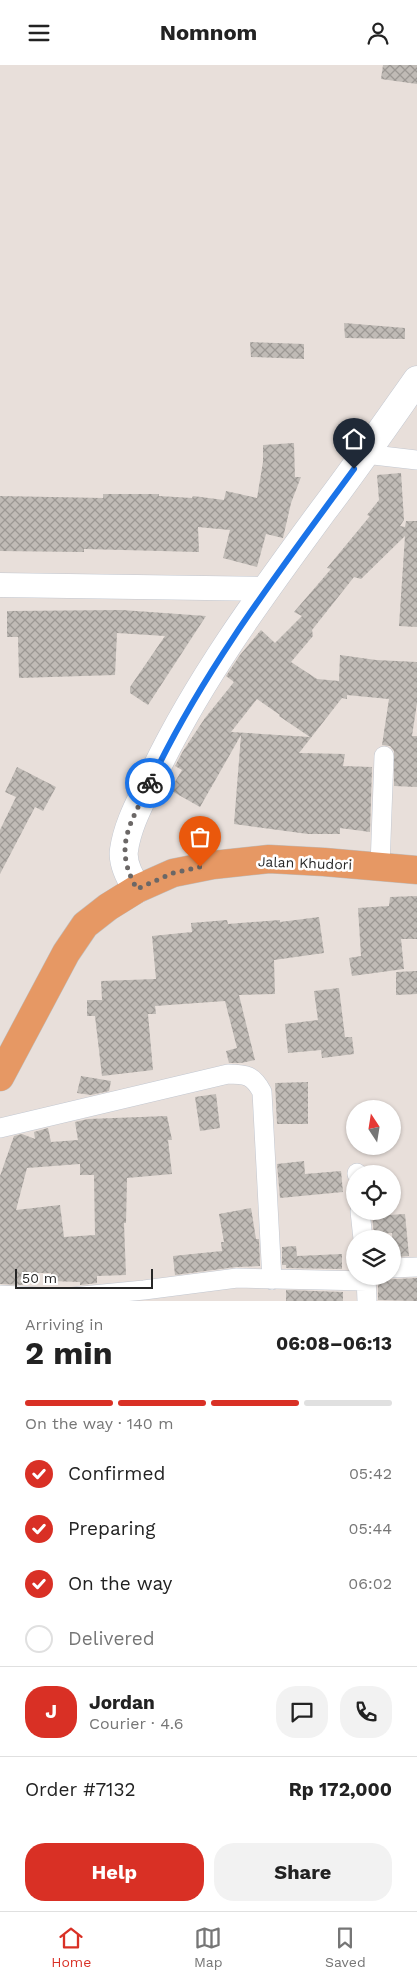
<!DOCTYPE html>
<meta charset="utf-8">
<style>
body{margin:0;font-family:"Work Sans",sans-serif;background:#f2f2f2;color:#222;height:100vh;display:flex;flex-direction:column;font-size:19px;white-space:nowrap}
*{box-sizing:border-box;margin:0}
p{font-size:16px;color:#767676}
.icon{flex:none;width:28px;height:28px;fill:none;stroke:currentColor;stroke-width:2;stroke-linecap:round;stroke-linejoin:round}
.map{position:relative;height:1236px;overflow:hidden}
.side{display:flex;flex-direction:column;background:#fff;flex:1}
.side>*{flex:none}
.needle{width:32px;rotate:348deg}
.buttons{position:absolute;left:346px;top:1035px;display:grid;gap:10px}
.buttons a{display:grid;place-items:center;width:55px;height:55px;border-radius:50%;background:#fff;box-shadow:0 1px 4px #0004;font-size:25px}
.scale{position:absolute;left:15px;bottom:12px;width:138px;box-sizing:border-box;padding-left:5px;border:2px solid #272727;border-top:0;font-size:14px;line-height:18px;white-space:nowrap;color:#272727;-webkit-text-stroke:4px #fff;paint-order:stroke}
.pin{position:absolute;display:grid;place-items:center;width:42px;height:42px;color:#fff;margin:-51px -21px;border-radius:50% 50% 50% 0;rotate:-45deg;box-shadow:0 0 5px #0007}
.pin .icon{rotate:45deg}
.courier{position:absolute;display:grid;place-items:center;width:50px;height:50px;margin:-25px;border:4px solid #1a73e8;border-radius:50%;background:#fff;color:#222;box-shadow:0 1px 6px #0007}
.head em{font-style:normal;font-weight:700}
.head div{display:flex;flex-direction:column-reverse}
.head{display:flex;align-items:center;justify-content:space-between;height:85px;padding:0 25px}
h1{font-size:32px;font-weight:700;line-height:38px}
.bar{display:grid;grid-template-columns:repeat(4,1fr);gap:8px 5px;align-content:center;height:60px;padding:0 25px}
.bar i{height:6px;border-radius:4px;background:#e0e0e0}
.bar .selected{background:#d93025}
.bar p{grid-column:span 4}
.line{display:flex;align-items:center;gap:12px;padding:0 25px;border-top:1px solid #e0e0e0}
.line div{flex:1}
.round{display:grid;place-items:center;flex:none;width:52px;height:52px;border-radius:20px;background:#f2f2f2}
ol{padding:0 25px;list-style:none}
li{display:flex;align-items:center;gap:15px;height:55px}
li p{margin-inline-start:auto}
li .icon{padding:5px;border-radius:50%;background:#d93025;color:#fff;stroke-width:4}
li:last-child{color:#767676}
li i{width:28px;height:28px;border:2px solid #e0e0e0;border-radius:50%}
.primary-button{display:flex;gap:10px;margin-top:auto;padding:10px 25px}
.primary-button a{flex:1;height:58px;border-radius:20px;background:#d93025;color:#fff;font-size:20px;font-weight:700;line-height:58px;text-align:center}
.primary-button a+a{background:#f2f2f2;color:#222}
header{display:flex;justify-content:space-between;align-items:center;height:65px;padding:0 25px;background:#fff;font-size:22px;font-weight:700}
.tabs{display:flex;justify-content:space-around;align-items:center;height:70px;border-top:1px solid #e0e0e0;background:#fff;font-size:14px;color:#767676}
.tabs a{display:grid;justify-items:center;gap:2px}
.tabs .selected{color:#d93025}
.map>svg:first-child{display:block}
.building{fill:url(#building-cross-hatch);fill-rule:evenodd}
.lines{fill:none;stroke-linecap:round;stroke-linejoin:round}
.minor-casing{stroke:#c2c7d0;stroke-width:20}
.tertiary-casing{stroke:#c2c7d0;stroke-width:25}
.secondary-casing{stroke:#c2c7d0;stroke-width:29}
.trunk-casing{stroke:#bebebe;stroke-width:29}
.minor{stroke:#fff;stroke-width:19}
.tertiary{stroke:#fff;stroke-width:24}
.secondary{stroke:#fff;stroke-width:28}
.trunk{stroke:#e69864;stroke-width:28}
.done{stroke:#6b6766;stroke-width:5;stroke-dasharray:0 9}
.route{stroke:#1a73e8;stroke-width:6}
.labels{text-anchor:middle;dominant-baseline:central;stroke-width:5;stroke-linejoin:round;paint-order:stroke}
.street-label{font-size:14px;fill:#272727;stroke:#fff}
</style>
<header><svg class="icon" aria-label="menu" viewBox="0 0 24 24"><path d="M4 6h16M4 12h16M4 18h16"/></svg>Nomnom<svg class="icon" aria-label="person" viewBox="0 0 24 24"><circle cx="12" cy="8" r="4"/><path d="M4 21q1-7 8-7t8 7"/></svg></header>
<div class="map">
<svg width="417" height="1236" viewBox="0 0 417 1236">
<defs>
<pattern id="building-cross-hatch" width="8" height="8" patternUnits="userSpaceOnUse" patternTransform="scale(1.25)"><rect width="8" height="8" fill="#c0bbb6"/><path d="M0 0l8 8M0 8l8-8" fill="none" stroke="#9c9894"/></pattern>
</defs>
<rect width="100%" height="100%" fill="#e8dfda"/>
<path class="building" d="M383,0h34v19l-36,-5z
M344,258l61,5v11l-60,-1z
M250,277l54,2v15l-53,-2z
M294,378l1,34h6l-10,26 -8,35 -17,-4 -9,33 -34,-9 7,-28 -32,-3 1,25 -115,-3v3l-84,-1v-55l103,2v-4h56v2l33,2 1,-2 31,4 2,-9 31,7 6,-36v-17z
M401,408l3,47 -4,6 5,1 1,-6h11v106l-18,-1 6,-90 -44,43 -7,-2 -42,53 1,6 -22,26 26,17 22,2 1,-26 36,5 41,2v41l-5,33h5v51l-23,-1v-35l-4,-5 -8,-1 7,-46 -42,-4v4l-5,-1 -43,55 46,1 -2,12 29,1 -2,65 -30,-4v6h-32l-74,-10 7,-89 -41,72 -30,-17 12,-20 -7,-4 8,-15 22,-33 29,-36 -8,-6 14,-21 21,-25 14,13 27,-27 -8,-4 37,-43 -4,-1 43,-52 -3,-1 12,-15 -2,-25zM257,634l23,16 -1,1 31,21 -79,-5z
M122,545l84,6 -58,89 -18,-12v-6l35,-51 -48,-3 -2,42 -96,3 -1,-41h-11v-26z
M17,702l39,20 -13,24 -8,-4 -35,67v-44l16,-33 -11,-5z
M417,831v43h-16l3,30 -52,7 -3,-18 12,-2 -3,-48 31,-2 1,-9z
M319,852l5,36 -50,7 1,34 -36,1 16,65 -14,3h-12l-3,-12 11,-3 -12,-47 -70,5 1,8h-8l5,56 -51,6 -7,-60h-8v-16h15l-1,-19 55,-2 -4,-43 40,-4 -1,-9 36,-3 1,4 52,-4v2z
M417,906v23l-21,1v-23z
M339,923l6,49h7l2,17 -32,4 -1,-8 -33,3 -3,-29 33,-4 -4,-29z
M81,1011l30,5 -2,10 -18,4 -14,-2z
M308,1017v42h-31l-2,-41z
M216,1029l4,34 -20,3 -5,-34z
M167,1051l5,24h-4l4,34 -45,4 -1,45h-2l2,52 -29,1v7l-16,2h-1v-3l-29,-1v-8h-28v12l-23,-1v-108l14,-40 8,-2 13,5 -1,-7 14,-4 3,14 27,-2 -3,-18 13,-3zM80,1099v11h14l1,60 -31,2 -4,-32 -44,5 11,-42z
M304,1096l1,13 36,-3 2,21 -63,6 -3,-34z
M251,1143l5,31h3l1,27 -24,1 -61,8 -2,-19 49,-5 -1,-9h3l-5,-28z
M405,1149l4,42 -16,1 -1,-24 -18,1 -2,-18z
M296,1181l1,10 45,-2v15l-56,-1v-3h-4v-18z
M417,1213v23l-39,-1v-20z
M286,1225l57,2v9h-57z"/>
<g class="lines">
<defs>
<path id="minor" d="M365,389l52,6
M380,802l4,-111
M0,1063l228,-54c18,0 25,1 34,18l10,188
M357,1108v1
M360,1146l3,28
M392,1203l25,-1
M366,1211l1,25
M0,1230l62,3 82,-8 93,-12 130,3"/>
<path id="tertiary" d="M0,520l266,4"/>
<path id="secondary" d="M137,824c-7,-11 -15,-26 -13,-39 4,-28 19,-52 30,-77 45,-94 107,-178 168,-261 33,-43 64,-88 95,-132"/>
<path id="trunk" d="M0,1012l66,-124 19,-28 23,-18 29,-18 36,-16 40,-8 56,-6 55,3 93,8"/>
</defs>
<use href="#minor" class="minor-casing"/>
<use href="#tertiary" class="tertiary-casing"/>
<use href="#secondary" class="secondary-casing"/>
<use href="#trunk" class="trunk-casing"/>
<use href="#minor" class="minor"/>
<use href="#tertiary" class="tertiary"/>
<use href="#secondary" class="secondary"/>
<use href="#trunk" class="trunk"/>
</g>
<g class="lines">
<path class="done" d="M150,718c-19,40 -38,63 -13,106l36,-16 27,-6"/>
<path class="route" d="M150,718c53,-113 130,-213 204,-314"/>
</g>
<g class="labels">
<g class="street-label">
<text transform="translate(305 798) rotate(2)">Jalan Khudori</text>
</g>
</g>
</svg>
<div class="buttons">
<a><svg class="needle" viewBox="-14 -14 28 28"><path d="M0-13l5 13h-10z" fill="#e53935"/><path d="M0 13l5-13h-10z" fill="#767676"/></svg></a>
<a><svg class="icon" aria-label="locate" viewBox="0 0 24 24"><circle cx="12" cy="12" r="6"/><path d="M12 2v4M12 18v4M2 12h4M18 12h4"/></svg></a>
<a><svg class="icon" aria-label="layers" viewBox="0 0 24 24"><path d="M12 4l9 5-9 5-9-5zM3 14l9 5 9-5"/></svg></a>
</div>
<div class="scale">50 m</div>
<div class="pin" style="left:200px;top:802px;background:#ea580c"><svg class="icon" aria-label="bag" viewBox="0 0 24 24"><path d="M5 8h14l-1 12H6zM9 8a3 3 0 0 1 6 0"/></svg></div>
<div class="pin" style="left:354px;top:404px;background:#1f2937"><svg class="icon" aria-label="home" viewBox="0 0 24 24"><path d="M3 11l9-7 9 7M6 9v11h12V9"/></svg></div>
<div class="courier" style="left:150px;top:718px"><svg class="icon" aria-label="bike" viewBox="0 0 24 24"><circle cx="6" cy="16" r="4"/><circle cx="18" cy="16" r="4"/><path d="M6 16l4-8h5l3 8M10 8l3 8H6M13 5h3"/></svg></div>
</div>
<section class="side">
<div class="head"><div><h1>2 min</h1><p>Arriving in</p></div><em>06:08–06:13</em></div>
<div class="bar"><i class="selected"></i><i class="selected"></i><i class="selected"></i><i></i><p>On the way · 140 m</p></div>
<ol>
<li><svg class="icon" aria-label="check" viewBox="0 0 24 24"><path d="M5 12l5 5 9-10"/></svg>Confirmed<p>05:42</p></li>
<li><svg class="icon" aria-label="check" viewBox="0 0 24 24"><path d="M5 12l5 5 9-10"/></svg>Preparing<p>05:44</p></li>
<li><svg class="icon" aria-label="check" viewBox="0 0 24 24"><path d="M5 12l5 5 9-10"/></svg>On the way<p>06:02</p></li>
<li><i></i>Delivered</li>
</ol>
<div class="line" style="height:90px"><b class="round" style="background:#d93025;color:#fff">J</b><div><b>Jordan</b><p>Courier · 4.6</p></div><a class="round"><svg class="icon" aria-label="chat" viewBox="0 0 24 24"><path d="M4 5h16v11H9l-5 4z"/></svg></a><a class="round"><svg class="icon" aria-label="phone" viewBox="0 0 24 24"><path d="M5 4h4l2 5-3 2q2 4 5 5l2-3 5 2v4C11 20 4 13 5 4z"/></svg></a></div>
<div class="line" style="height:65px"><div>Order #7132</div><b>Rp 172,000</b></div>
<div class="primary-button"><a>Help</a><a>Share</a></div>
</section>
<nav class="tabs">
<a class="selected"><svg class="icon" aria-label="home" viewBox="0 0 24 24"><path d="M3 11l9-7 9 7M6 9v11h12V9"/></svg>Home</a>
<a><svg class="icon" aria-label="map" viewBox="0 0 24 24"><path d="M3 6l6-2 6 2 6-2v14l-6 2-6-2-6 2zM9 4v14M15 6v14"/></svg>Map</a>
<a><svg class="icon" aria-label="saved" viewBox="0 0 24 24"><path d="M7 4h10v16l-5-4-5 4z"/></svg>Saved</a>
</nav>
